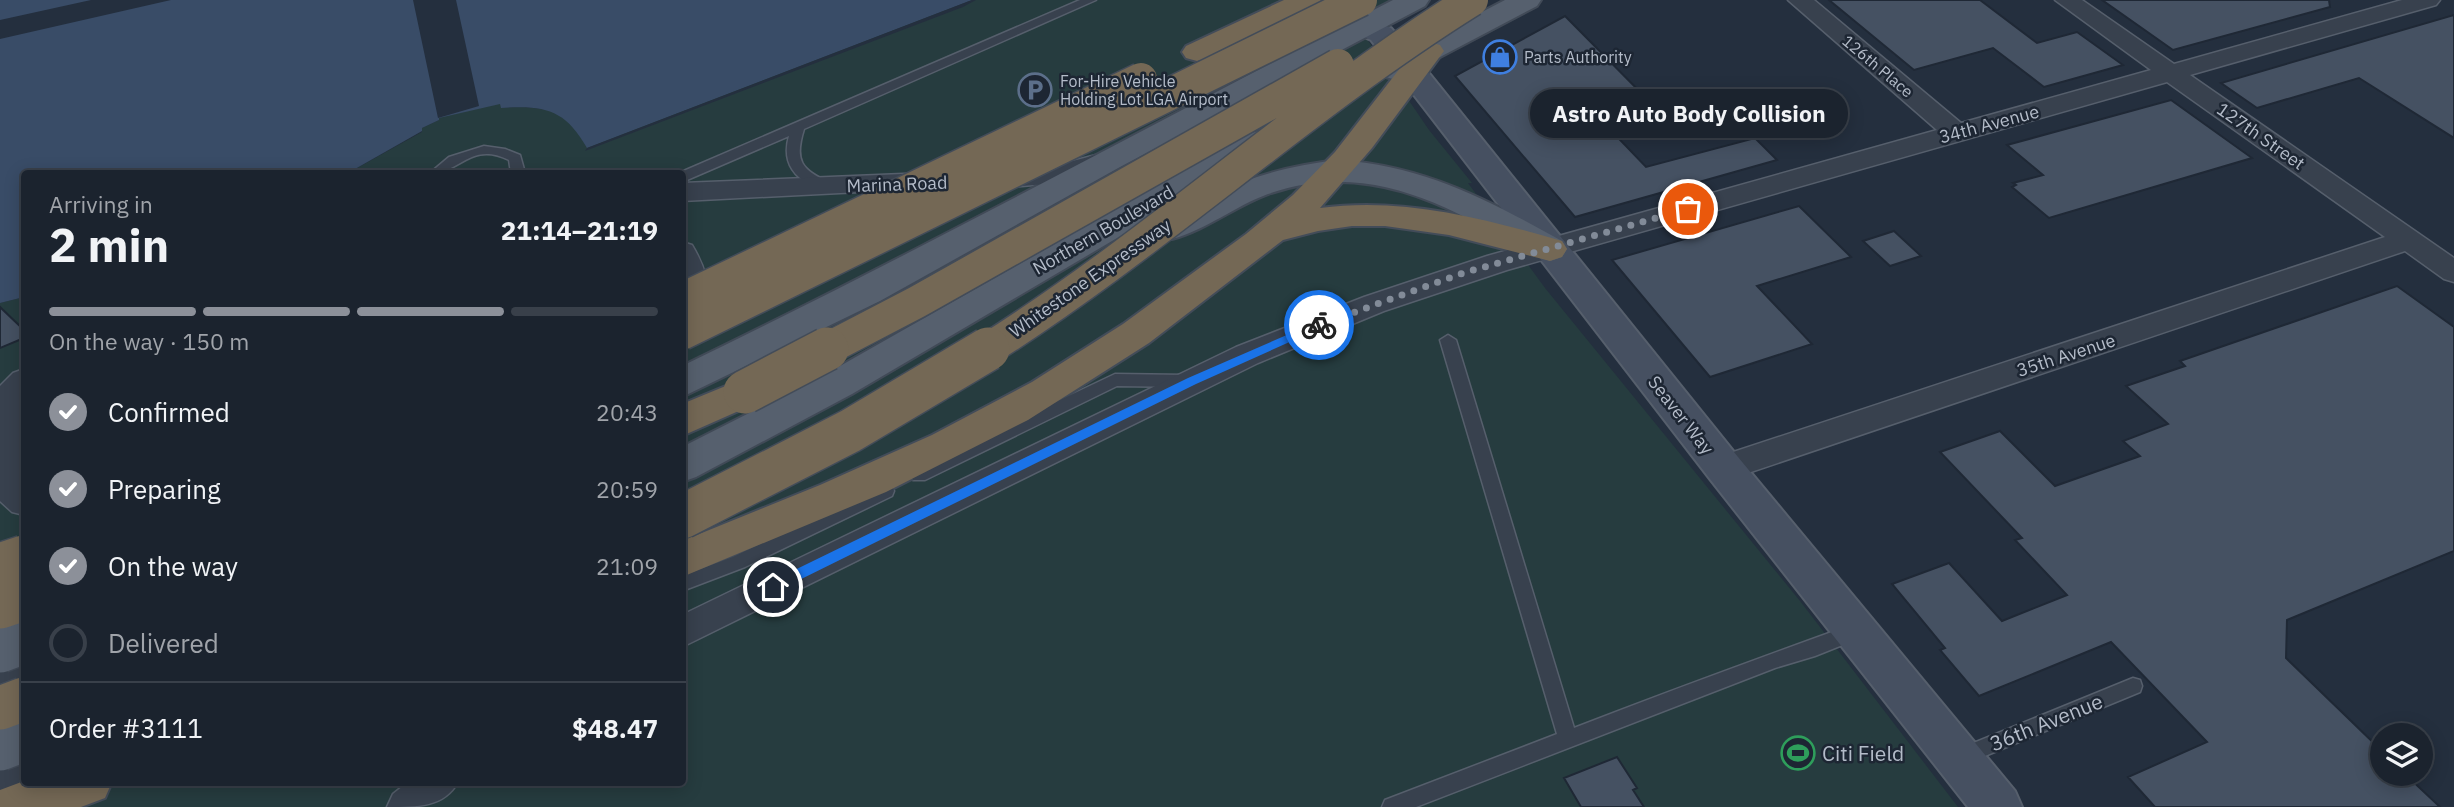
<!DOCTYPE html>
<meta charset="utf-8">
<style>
body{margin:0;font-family:"IBM Plex Sans",sans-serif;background:#282f3a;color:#f1f3f6;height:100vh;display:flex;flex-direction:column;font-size:26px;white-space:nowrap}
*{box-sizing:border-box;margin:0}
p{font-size:23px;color:#a0a4aa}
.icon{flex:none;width:38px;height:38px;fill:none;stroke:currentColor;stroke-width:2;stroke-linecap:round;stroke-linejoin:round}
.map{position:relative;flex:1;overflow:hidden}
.details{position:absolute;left:21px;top:170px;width:665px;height:616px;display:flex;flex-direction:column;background:#1b232e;border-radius:7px;box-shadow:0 4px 18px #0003,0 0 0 2px #39404a}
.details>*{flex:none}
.fabs{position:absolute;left:2370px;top:723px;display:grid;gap:14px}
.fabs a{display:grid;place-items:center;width:63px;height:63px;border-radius:50%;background:#1b232e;box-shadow:0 4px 18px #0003,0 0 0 2px #39404a;font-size:35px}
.pin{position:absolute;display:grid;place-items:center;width:60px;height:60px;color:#fff;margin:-30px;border:4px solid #fff;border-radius:50%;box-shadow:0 2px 7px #0007}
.courier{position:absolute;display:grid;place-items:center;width:70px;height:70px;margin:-35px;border:5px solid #1a73e8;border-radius:50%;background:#fff;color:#222;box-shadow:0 2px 9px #0007}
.bubble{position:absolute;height:49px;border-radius:24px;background:#1b232e;box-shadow:0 4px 18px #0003,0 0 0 2px #39404a;font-size:23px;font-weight:800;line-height:49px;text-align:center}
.headline em{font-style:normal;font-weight:800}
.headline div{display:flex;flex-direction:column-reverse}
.headline{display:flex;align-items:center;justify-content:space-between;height:119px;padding:0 28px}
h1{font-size:46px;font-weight:800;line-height:52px}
.bar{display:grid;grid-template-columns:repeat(4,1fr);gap:10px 7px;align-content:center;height:84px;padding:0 28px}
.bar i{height:9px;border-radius:5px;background:#39404a}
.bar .selected{background:#8c9099}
.bar p{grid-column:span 4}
.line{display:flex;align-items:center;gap:18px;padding:0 28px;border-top:2px solid #39404a}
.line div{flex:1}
ol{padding:0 28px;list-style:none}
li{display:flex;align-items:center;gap:21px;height:77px}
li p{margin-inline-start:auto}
li .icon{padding:7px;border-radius:50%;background:#8c9099;color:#fff;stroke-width:4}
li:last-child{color:#a0a4aa}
li i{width:38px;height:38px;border:4px solid #39404a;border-radius:50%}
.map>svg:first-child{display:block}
.green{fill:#263c3f}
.water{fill:#394c67}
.pier{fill:#242f3e}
.building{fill:#455162;stroke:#1f2835;stroke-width:2}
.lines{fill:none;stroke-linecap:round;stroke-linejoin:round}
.lane-casing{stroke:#565f6c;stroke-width:3}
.street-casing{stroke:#565f6c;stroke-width:3}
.secondary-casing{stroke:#565f6c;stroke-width:4}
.primary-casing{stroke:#414a57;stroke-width:4}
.highway-casing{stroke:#434c59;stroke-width:4}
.lane{fill:#38414e;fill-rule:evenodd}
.street{fill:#38414e;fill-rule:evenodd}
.secondary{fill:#465061;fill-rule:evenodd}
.primary{fill:#56606e;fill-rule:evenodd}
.highway{fill:#746855;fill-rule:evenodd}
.primary-bridge-casing{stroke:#414a57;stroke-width:46;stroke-linecap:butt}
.highway-bridge-far1-casing{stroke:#434c59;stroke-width:35;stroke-linecap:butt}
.highway-bridge-casing{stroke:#434c59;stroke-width:46;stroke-linecap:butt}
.primary-bridge{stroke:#56606e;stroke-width:43}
.highway-bridge-far1{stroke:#746855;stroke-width:32}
.highway-bridge{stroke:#746855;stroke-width:43}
.route{fill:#1a73e8}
.done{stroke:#828b98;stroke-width:7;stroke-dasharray:0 12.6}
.labels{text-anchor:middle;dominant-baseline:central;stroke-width:5;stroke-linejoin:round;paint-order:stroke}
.far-poi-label{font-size:16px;fill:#b4bcc9;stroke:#1d2633;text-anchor:start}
.far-street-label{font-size:16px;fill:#b4bcc9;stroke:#1d2633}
.street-label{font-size:18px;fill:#b4bcc9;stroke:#1d2633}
.near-street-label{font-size:21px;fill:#b4bcc9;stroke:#1d2633}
.near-poi-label{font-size:21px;fill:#b4bcc9;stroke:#1d2633;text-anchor:start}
</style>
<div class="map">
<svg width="2454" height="807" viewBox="0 0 2454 807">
<rect width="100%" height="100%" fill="#242f3e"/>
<path class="green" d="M972,0h420l-38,20 75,110 43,53h-4l77,105 255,313 158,206h-1958v-504l24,-6v485h658v-609h-334l74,-41v-4l17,-8 -1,-2 63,-15v5c25,-2 58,-2 75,20 4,6 7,13 11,19z"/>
<path class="water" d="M0,0h972l-385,148c-22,-39 -43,-43 -86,-40l-1,-4 -61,14v2l-17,8v3l-74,42h-324v124l-24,6z"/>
<path class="pier" d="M91,0h80l-171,39v-19z
M413,0h43l23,106 -41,12z
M972,0h4l-13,7 -378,144 2,-3z"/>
<path class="building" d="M1829,0h151l57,43 40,-11 46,33 -79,22 -51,-39 -79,22z
M2102,0h227l1,7 -157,43z
M2454,15v123l-95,-60 -102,30 -36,-25z
M1565,16l90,91 -53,14 44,46 109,-29 22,22 -202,57 -120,-141z
M2171,100l81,58 -203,60 -37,-31 4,-2 -3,-2 30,-8 -36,-30z
M1799,206l52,51 -94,29 55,58 -102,33 -98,-117z
M1894,231l27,25 -31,10 -27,-25z
M2397,286l57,41v224l-167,69 -1,38 96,93v23h23l35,33h-285l-27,-30 79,-35 -96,-100 -132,54 -39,-46 5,-2 -53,-64 57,-21 53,58 65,-26 -52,-55 7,-2 -82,-86 60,-21 55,55 85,-30 -17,-15 45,-17 -42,-38 59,-20 -5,-5z
M0,307l24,23v8l-24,10z
M1617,757l20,31 -4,2 11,17h-63l-17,-29z"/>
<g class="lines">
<defs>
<path id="lane" d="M1080,0h16l-292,129c-10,32 -3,41 27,54l2,3 -2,3c-8,2 -15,-2 -22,-5 -20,-11 -26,-27 -20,-48l-102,44 -5,1v-8h-3z
M484,146l21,3 15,6 5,18h-14l-2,-13c-39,-19 -49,14 -79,13l19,-16z
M1448,335l8,5 118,388c93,-36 186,-70 280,-104l6,2 3,6 -3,6 -45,18 -40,12 -359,139h-34l3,-7 172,-66 -117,-394z
M1115,374l71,1 8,6 -8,6 -69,-1 -192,94h-12l-2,-5 2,-5z
M886,484l6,2 2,5 -2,5 -147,71 -63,24v-15l51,-19z
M2133,678l7,2 2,6 -2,6 -172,71 -7,3 -7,-3 -3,-6 3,-6z"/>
<path id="street" d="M1788,0h26l147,123 190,-53 -96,-70h27l92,64 228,-64h38l-4,5 -246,70 264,183v24l-10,-3 -39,-28 -669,226 -12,4 -12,-4 -4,-9 4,-9 673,-222 -218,-155 -660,188 -123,41 -126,52 -576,284v-32l554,-268 128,-50 123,-41 450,-126z
M1104,153l9,2 4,6 -4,6 -56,16 -60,5 -10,-3 -3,-6 3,-6 10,-3 60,-5z
M928,173l10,3 4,6 -4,6 -256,13v-18z
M682,242l10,3c15,25 24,53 9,81l-11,3 -8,-3z
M24,369l-4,111 4,3v32l-12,-3 -12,-11v-115l13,-13z
M15,613l9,4c0,47 8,140 -10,181l-14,5v-180l2,-5z
M408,782h50c-14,25 -40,25 -71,25l6,-13z"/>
<path id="secondary" d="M1363,17l28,11 25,29 322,400 277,334 7,16h-54l-258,-328 -316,-410 -23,-29 -18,-8 -5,-6 5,-6z"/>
<path id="primary" d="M1393,0h36l-4,6 -305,161 -240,134 -198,96v-31c240,-116 474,-244 711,-366z
M1505,0h36l-4,6 -133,70 -11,3 -11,-3 -4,-6 4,-6z
M1259,131l11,3 5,7 -5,7 -418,246 -156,83 -14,5v-35l144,-73 422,-240z
M1339,160c86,6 149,40 223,81l5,8 -5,8 -12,4 -12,-4c-87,-49 -167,-99 -270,-63 -33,12 -62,36 -96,45l-12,-3 -5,-8 5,-8c60,-32 110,-53 179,-60z"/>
<path id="highway" d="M1284,0h37l-4,6 -109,52 -11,3 -11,-3 -4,-6 4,-6z
M1429,42l11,3 4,6 -72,97 -52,60c83,-11 162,10 242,33l5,8 -5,8 -12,4 -101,-26 -64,-9h-33l-34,5 -35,9 -134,103 -121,77 -142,72 -204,85v-36l138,-56 112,-50 100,-53 91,-58 123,-90 47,-39 42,-43 83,-107z
M745,378l14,4 5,10 -5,10 -77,34v-32z
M24,781v1h88l-7,16 -24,9h-81v-17z"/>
</defs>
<use href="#lane" class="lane-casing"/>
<use href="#street" class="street-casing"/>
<use href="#secondary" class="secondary-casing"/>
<use href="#primary" class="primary-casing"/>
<use href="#highway" class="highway-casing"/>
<use href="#lane" class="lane"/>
<use href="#street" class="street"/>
<use href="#secondary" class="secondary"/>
<use href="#primary" class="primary"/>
<use href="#highway" class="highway"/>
<defs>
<path id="primary-bridge" d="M0,651l24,-9
M0,749l24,-9"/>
<path id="highway-bridge-far1" d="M682,299l459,-220
M682,334l679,-334
M823,351l94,-49 421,-237
M985,351c170,-107 317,-245 487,-351"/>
<path id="highway-bridge" d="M745,392l82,-43
M682,517l168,-86 138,-82
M0,565l24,-8
M0,607l24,-8
M0,708l24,-9"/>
</defs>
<use href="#primary-bridge" class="primary-bridge-casing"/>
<use href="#highway-bridge-far1" class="highway-bridge-far1-casing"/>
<use href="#highway-bridge" class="highway-bridge-casing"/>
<use href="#primary-bridge" class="primary-bridge"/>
<use href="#highway-bridge-far1" class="highway-bridge-far1"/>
<use href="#highway-bridge" class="highway-bridge"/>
</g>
<path class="route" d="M1319,321l5,4 -1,2 -127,57 -419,207 -4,1 -7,-5 2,-4 420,-205z"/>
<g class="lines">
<path class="done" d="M1319,325l144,-52 225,-64"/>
</g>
<defs>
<symbol id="shop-ring" viewBox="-11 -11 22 22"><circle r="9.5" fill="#1d2633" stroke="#3f7fe0" stroke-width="1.5"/><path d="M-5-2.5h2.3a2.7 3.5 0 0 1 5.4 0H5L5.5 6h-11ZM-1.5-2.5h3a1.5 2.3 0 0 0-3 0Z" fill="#3f7fe0"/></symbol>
<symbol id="parking-ring" viewBox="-11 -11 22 22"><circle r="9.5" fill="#1d2633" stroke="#5c6f8a" stroke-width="1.5"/><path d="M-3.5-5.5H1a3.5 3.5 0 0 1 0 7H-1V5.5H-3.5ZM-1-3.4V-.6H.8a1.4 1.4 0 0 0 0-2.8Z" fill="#5c6f8a"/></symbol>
<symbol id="stadium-ring" viewBox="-11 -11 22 22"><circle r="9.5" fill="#1d2633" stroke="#2e9e5b" stroke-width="1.5"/><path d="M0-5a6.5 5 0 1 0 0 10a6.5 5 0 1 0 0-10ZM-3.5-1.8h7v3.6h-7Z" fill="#2e9e5b"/></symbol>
</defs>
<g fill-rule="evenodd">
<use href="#shop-ring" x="1481" y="38" width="38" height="38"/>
<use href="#parking-ring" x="1016" y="71" width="38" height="38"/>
<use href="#stadium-ring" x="1779" y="734" width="38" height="38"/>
</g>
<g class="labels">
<g class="far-poi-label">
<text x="1524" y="57">Parts Authority</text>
<text x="1060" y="81">For-Hire Vehicle<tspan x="1060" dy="18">Holding Lot LGA Airport</tspan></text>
</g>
<g class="far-street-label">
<text transform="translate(1878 66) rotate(40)">126th Place</text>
</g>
<g class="street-label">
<text transform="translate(1989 124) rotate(-15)">34th Avenue</text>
<text transform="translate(2261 136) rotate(35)">127th Street</text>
<text transform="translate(897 184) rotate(-2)">Marina Road</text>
<text transform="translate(1103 230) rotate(-30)">Northern Boulevard</text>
<text transform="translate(1090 278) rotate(-35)">Whitestone Expressway</text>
<text transform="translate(2066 355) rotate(-18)">35th Avenue</text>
<text transform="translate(1681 415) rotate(52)">Seaver Way</text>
</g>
<g class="near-street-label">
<text transform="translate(2046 722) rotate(-22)">36th Avenue</text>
</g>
<g class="near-poi-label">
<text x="1822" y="753">Citi Field</text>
</g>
</g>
</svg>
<div class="fabs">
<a><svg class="icon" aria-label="layers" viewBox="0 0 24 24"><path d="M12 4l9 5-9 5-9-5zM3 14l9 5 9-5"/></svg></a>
</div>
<div class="pin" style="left:1688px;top:209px;background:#ea580c"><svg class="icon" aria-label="bag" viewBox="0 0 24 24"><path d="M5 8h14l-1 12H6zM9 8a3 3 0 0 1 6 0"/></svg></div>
<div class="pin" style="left:773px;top:587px;background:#1f2937"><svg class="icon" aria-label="home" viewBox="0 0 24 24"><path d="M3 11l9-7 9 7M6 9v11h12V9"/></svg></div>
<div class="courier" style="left:1319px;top:325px"><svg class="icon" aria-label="bike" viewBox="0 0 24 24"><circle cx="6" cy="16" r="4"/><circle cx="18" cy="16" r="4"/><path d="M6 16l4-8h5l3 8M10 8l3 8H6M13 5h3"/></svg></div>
<div class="bubble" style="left:1530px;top:89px;width:318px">Astro Auto Body Collision</div>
<section class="details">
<div class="headline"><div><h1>2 min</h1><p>Arriving in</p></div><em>21:14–21:19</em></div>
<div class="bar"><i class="selected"></i><i class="selected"></i><i class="selected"></i><i></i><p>On the way · 150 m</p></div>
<ol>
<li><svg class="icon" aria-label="check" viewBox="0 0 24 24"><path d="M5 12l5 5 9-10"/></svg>Confirmed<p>20:43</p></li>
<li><svg class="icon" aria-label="check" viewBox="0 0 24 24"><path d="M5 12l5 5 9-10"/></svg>Preparing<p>20:59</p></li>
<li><svg class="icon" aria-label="check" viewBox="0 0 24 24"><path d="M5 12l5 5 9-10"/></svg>On the way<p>21:09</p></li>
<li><i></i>Delivered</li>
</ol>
<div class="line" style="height:91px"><div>Order #3111</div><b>$48.47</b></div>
</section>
</div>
